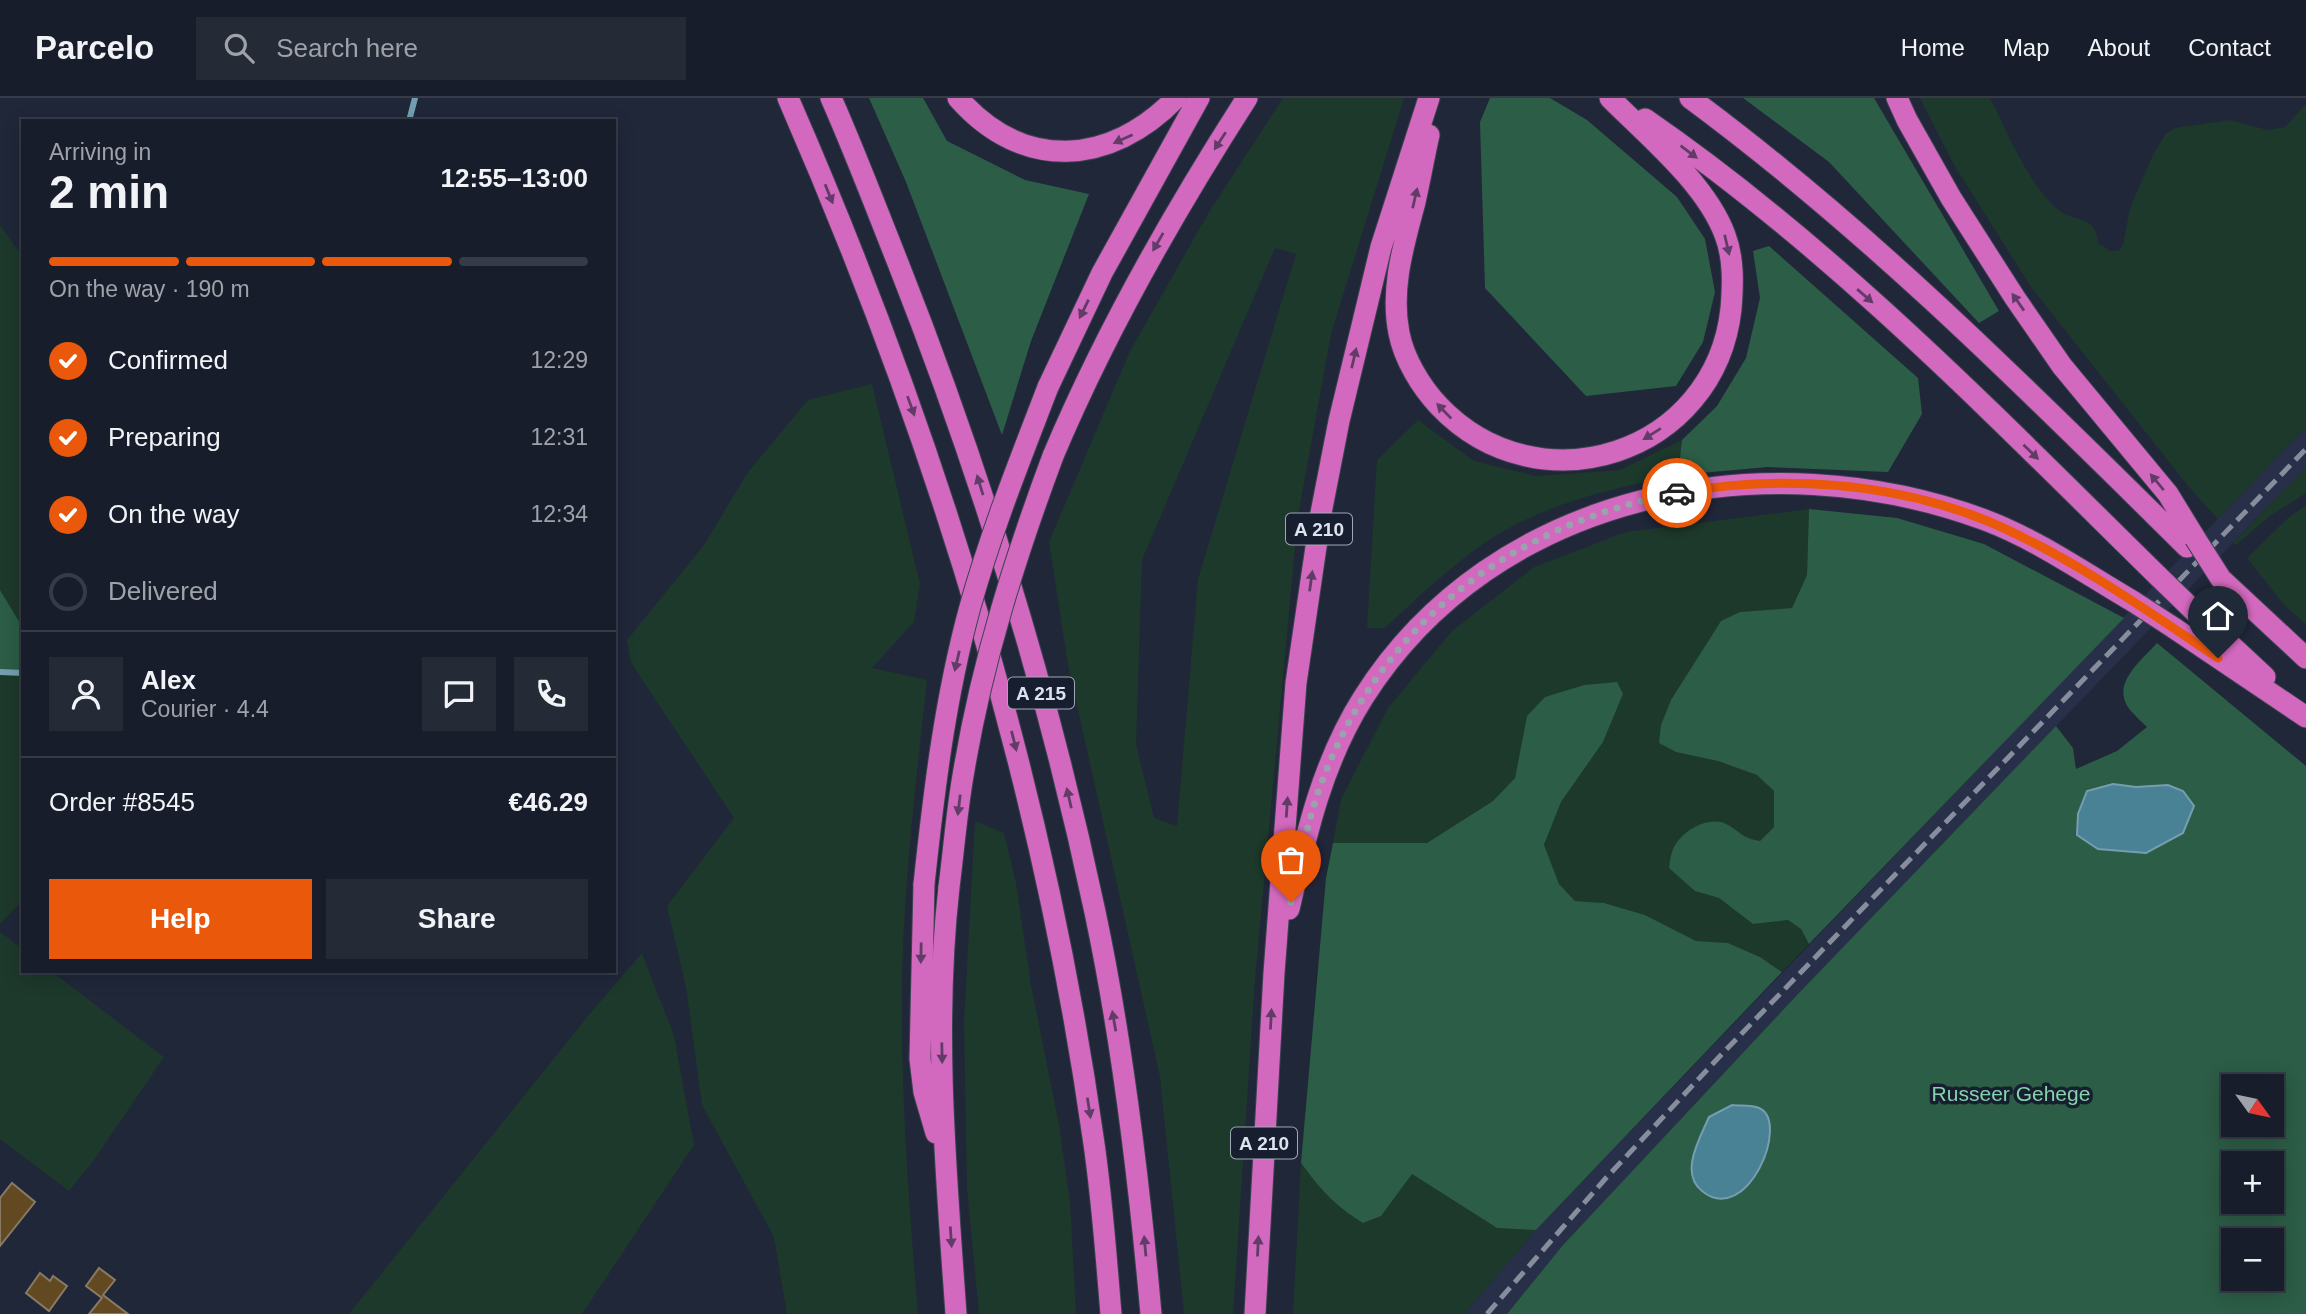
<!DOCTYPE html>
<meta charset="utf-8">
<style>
body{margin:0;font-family:Helvetica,sans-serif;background:#252a37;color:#f1f3f6;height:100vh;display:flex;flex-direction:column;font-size:26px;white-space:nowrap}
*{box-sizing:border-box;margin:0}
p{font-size:23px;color:#9fa2a9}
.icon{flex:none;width:38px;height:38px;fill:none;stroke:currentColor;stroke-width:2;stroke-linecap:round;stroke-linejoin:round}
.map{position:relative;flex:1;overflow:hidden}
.side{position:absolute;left:21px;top:21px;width:595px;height:854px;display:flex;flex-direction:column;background:#181d2b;border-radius:0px;box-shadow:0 4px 18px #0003,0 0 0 2px #363b47}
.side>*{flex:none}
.needle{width:46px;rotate:123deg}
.fabs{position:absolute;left:2221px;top:976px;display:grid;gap:14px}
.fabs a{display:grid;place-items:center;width:63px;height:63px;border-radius:0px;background:#181d2b;box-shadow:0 4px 18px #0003,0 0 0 2px #363b47;font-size:35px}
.pin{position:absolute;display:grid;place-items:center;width:60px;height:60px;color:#fff;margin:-72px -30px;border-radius:50% 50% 50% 0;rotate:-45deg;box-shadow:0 0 7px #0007}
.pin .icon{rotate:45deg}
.courier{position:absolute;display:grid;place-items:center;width:70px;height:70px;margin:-35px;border:5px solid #ea580c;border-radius:50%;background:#fff;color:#222;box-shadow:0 2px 9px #0007}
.overview em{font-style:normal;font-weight:800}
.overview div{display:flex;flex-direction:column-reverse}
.overview{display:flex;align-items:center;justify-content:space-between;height:119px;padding:0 28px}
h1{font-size:46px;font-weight:800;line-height:52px}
.bar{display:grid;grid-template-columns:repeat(4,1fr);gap:10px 7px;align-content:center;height:84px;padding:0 28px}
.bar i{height:9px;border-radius:5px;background:#363b47}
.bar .selected{background:#ea580c}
.bar p{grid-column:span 4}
.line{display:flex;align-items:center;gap:18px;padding:0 28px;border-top:2px solid #363b47}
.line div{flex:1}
.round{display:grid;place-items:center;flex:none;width:74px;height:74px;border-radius:0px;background:#252a37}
ol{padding:0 28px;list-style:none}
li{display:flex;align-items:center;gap:21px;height:77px}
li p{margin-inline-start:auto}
li .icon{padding:7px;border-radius:50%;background:#ea580c;color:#fff;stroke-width:4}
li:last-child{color:#9fa2a9}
li i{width:38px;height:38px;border:4px solid #363b47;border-radius:50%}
.action{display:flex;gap:14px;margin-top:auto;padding:14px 28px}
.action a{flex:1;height:80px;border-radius:0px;background:#ea580c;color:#fff;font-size:28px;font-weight:800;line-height:80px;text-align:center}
.action a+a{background:#252a37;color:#f1f3f6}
header{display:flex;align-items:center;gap:42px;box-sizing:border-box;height:98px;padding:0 35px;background:#181d2b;border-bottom:2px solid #363b47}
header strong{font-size:33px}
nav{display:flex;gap:38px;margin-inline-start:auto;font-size:24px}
.search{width:490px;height:63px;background:#252a37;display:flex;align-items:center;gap:18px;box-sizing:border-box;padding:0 24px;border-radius:0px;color:#9fa2a9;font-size:26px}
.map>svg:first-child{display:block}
.built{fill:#273048}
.green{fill:#1d392b;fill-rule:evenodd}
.forest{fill:#2c5d46;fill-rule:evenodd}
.water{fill:#498195;stroke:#759eb0;stroke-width:2}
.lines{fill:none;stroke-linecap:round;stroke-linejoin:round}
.stream{stroke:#759eb0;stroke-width:6}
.building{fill:#634921;stroke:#887a65;stroke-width:2}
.highway-casing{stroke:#3d4251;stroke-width:23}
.highway{stroke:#d269be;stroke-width:21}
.rail{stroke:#878d9c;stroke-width:5;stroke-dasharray:14 7;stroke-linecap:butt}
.highway-bridge-casing{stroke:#3d4251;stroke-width:23;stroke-linecap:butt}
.highway-bridge{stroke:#d269be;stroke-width:21}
.oneway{fill:#623c68}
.done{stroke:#9ba1af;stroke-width:7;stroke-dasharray:0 12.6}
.route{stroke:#ea580c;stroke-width:9}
.labels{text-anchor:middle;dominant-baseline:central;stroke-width:7;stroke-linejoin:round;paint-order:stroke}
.shield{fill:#171e2f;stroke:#a2a7b5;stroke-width:2}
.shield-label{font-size:19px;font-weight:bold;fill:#dde2ee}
.park-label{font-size:21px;fill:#84d3ab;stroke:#171e2f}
</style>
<header>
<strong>Parcelo</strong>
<div class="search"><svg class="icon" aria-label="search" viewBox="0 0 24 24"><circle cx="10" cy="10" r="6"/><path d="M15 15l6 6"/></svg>Search here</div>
<nav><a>Home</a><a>Map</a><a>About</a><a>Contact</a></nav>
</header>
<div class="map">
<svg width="2306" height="1216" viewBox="0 0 2306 1216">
<rect width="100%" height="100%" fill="#202739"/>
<path class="built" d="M2306,329v40l-509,528 -234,250 -56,69h-43l72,-84z"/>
<path class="green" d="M1283,0h121l-73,236 -33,182 -43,463 -22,335h-49l-24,-237 -92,-412 -19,-123 81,-191 79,-139zM1275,150l21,6 -98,325 -21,247 -23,-8 -18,-74 6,-184z
M1920,0h70c17,33 40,91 70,113 16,12 36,3 38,32l12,8h8l5,-6 7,-37 23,-53 13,-22 9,-5 54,-8 39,10 17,-3 21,-23v323l-88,92 -30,-33 -157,-199 -77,-122z
M0,127l23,32v371l-23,-38z
M872,286l48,200 -6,38 -42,46 55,12c-11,103 -24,207 -25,311 -1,108 7,215 16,323h-131l-13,-77 -72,-132 -16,-118 -19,-81 67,-88 -103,-155 -4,-23 77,-95 44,-73 60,-72z
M1418,322l56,41 62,15 84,-6 62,-30 -4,35c-66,13 -139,30 -195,69 -35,25 -67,55 -98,84h-18l10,-168z
M2306,369v26l-36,23 -34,29 -3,-2z
M2306,407v119l-21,-18 -38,-48 41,-40z
M1809,411l-2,66 -15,33 -52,4 -22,149 40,14 16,16v36l-14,14 -16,-3 -20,-15 -29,68 24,7 34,26 35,-4 13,9 8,15 -27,28 -22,-15 -32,-14 -32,-2 -51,-26 -41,-12 -29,-2 -16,-17 -15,-38 17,-44 42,-60 20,-48 -96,22 -12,62 -22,23 -66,42h-94l8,-44 47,-91 64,-77 82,-64 92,-35z
M0,574l23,1v227l-23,24z
M975,723l29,12 12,50 15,102 28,140 11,76 6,113h-97l-12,-125 -3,-167z
M0,834l23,17v22h28l113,86 -70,103 -25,31 -69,-52z
M642,855l32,83 20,109 -112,169h-233l239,-298z
M1301,1065c19,26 34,43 62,60l18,-7 31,-42 85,54 39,2 -72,84h-171z"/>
<path class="forest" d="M869,0h54l24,43 78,39 64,14 -58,147 -29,94 -96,-253z
M1490,0h60l37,22 90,77 28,42 10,53 -12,50 -27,44 -90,10 -101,-108 -5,-166z
M1743,0h131l125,213 -20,12 -150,-161z
M1769,148l149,132 4,36 -34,58 -120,-5 -90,8 4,-35 35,-34 29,-48 14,-60 -7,-47z
M1809,411l88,9 87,26 140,74 -315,326 -8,-15 -13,-9 -35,4 -34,-26 -24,-7 -26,-23c1,-5 1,-11 3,-16 6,-19 35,-37 54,-28 16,8 13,13 34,17l14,-14v-36l-17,-16 -39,-14 -42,-9 -17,-9 2,-18 10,-25 50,-79 19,-9 52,-4 15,-33z
M0,492l23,38v45l-23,-1z
M2157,545l149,123v548h-799l56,-69 234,-250 259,-269 17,22 3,21 41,-18 30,-24c-5,-5 -11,-10 -16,-16 -22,-26 9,-49 26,-68zM2113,686l23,3 32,-2 -90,29 7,-14zM2233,989h39v38h-39zM2233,1066h39v38h-39zM2233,1143h39v38h-39z
M1617,584l6,12 -20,48 -42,60 -17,43 15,39 16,17 29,2 41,12 51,26 32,2 32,14 22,15 -246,258 -39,-2 -85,-54 -31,42 -18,7c-28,-17 -43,-34 -62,-60l25,-285 7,-35h94l66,-42 22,-23 12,-62 18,-19 39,-12z"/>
<path class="water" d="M2113,686l23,3 32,-2 15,6 11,15 -11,27 -37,20 -48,-4 -21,-14 1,-21 9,-23z
M1732,1007c8,1 20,0 27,3 32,13 -12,120 -57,83 -23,-18 -2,-53 7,-74z"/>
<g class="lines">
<path class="stream" d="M409,23l6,-23
M0,574l23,1"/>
</g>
<path class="building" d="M12,1085l23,19 -35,44v-48z
M99,1170l16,12 -12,15 25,19h-39l13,-16 -16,-12z
M40,1175l10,8 3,-5 14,10 -18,25 -23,-18z"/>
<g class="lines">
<defs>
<path id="highway" d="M788,0c145,332 254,680 305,1039 9,59 13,118 18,177
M831,0c24,54 45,110 67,165 83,210 150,427 197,649 28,132 44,267 56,402
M958,0c65,74 152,68 218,0
M1690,0c180,133 338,292 497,449
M1897,0l10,22 44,78 64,100 47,68 106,128 27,44
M1645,21c189,130 351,298 514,458
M1429,37c-5,22 -9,45 -14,67 -11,42 -25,86 -16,131 5,26 22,54 40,73 100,105 276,48 292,-97 2,-24 3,-51 -6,-74 -19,-51 -76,-98 -115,-137
M1048,289l54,-114 97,-175
M1053,358c53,-126 120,-243 194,-358
M2221,481l85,79
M2192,511l73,68
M2174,530l132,89
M924,786l-4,175 4,33 12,41
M949,789c-16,142 -3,285 7,427
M1289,811c17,-74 33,-146 74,-211 131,-207 403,-259 622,-178 53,20 101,54 149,82
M1255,1216l19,-341 22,-290 25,-170 18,-92 42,-174 48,-149"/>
</defs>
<use href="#highway" class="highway-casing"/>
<use href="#highway" class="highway"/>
<path class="rail" d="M1487,1216l119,-136 115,-123 585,-606"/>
<defs>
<path id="highway-bridge" d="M2195,440l26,41
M2159,479l33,32
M2134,504l40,26
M924,786c10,-93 21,-186 46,-277 21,-75 50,-147 78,-220
M949,789c5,-39 8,-79 15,-117 18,-108 51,-212 89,-314"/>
</defs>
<use href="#highway-bridge" class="highway-bridge-casing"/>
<use href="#highway-bridge" class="highway-bridge"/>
</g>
<defs><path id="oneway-solid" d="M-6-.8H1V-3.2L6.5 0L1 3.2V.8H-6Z" transform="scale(1.75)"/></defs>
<g class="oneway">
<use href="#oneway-solid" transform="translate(1123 41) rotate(156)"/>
<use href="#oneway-solid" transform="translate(1220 43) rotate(123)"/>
<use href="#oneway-solid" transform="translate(1689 54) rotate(37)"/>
<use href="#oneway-solid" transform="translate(829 96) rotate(68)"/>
<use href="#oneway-solid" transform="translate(1415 100) rotate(-77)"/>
<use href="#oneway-solid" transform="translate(1158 144) rotate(120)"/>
<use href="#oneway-solid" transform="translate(1727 147) rotate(77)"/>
<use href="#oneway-solid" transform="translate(1865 198) rotate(41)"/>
<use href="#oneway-solid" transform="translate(2018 204) rotate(-125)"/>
<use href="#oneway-solid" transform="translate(1084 211) rotate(116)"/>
<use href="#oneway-solid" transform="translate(1354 260) rotate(-77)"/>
<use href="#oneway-solid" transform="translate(911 308) rotate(70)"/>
<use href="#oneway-solid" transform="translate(1444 313) rotate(-134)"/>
<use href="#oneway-solid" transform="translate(1652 336) rotate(148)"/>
<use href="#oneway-solid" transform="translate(2031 354) rotate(44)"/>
<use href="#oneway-solid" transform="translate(2157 384) rotate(-130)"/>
<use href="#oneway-solid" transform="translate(980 387) rotate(-107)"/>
<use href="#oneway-solid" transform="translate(1311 483) rotate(-82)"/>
<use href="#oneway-solid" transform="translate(957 563) rotate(103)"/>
<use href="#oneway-solid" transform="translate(1014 643) rotate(76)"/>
<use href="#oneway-solid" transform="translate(1069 700) rotate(-103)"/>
<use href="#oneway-solid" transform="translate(959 707) rotate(97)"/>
<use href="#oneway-solid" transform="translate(1287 709) rotate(-86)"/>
<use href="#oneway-solid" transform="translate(921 855) rotate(91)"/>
<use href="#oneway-solid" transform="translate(1271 921) rotate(-87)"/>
<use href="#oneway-solid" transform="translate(1114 923) rotate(-100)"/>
<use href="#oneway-solid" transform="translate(942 955) rotate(89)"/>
<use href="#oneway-solid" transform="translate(1089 1010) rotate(81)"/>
<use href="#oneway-solid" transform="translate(951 1139) rotate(86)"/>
<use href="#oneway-solid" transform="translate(1145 1148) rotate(-95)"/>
<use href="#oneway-solid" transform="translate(1258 1148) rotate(-87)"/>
</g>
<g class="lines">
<path class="done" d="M1291,804c9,-40 16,-80 30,-118 60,-161 190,-259 356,-291"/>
<path class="route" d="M1677,395c102,-19 217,-11 313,29 81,35 155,87 228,136"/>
</g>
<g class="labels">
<g class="shield">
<rect x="1286" y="415.5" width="66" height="31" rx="5"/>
<rect x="1008" y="579.5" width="66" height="31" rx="5"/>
<rect x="1231" y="1029.5" width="66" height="31" rx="5"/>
</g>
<g class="shield-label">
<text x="1319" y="431">A 210</text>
<text x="1041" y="595">A 215</text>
<text x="1264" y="1045">A 210</text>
</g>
<g class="park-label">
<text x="2011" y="995">Russeer Gehege</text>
</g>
</g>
</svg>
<div class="fabs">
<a><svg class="needle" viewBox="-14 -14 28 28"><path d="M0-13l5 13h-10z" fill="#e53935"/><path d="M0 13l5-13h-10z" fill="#9fa2a9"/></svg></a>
<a>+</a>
<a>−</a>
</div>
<div class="pin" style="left:1291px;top:804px;background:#ea580c"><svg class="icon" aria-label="bag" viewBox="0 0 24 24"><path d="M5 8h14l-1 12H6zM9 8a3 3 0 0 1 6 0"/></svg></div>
<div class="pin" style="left:2218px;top:560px;background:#1f2937"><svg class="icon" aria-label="home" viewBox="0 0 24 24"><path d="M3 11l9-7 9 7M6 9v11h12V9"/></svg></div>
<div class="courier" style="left:1677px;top:395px"><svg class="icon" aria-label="car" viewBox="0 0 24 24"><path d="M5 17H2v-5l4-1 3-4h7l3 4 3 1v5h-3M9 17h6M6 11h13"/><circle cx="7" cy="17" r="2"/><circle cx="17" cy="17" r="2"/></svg></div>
<section class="side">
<div class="overview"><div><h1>2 min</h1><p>Arriving in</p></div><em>12:55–13:00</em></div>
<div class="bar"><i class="selected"></i><i class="selected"></i><i class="selected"></i><i></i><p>On the way · 190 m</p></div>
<ol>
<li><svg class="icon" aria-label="check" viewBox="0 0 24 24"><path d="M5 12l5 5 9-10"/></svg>Confirmed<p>12:29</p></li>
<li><svg class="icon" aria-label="check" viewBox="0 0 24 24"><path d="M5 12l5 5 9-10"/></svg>Preparing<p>12:31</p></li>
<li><svg class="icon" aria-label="check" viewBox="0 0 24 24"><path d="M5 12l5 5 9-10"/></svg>On the way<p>12:34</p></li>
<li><i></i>Delivered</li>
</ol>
<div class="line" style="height:126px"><a class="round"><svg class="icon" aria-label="person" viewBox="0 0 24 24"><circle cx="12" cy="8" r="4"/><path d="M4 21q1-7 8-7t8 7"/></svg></a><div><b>Alex</b><p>Courier · 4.4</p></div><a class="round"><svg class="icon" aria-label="chat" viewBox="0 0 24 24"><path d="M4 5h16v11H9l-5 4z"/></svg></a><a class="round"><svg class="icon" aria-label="phone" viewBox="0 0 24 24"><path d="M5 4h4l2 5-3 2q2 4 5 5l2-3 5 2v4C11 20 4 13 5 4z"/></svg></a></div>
<div class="line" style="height:91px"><div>Order #8545</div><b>€46.29</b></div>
<div class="action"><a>Help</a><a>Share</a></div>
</section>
</div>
